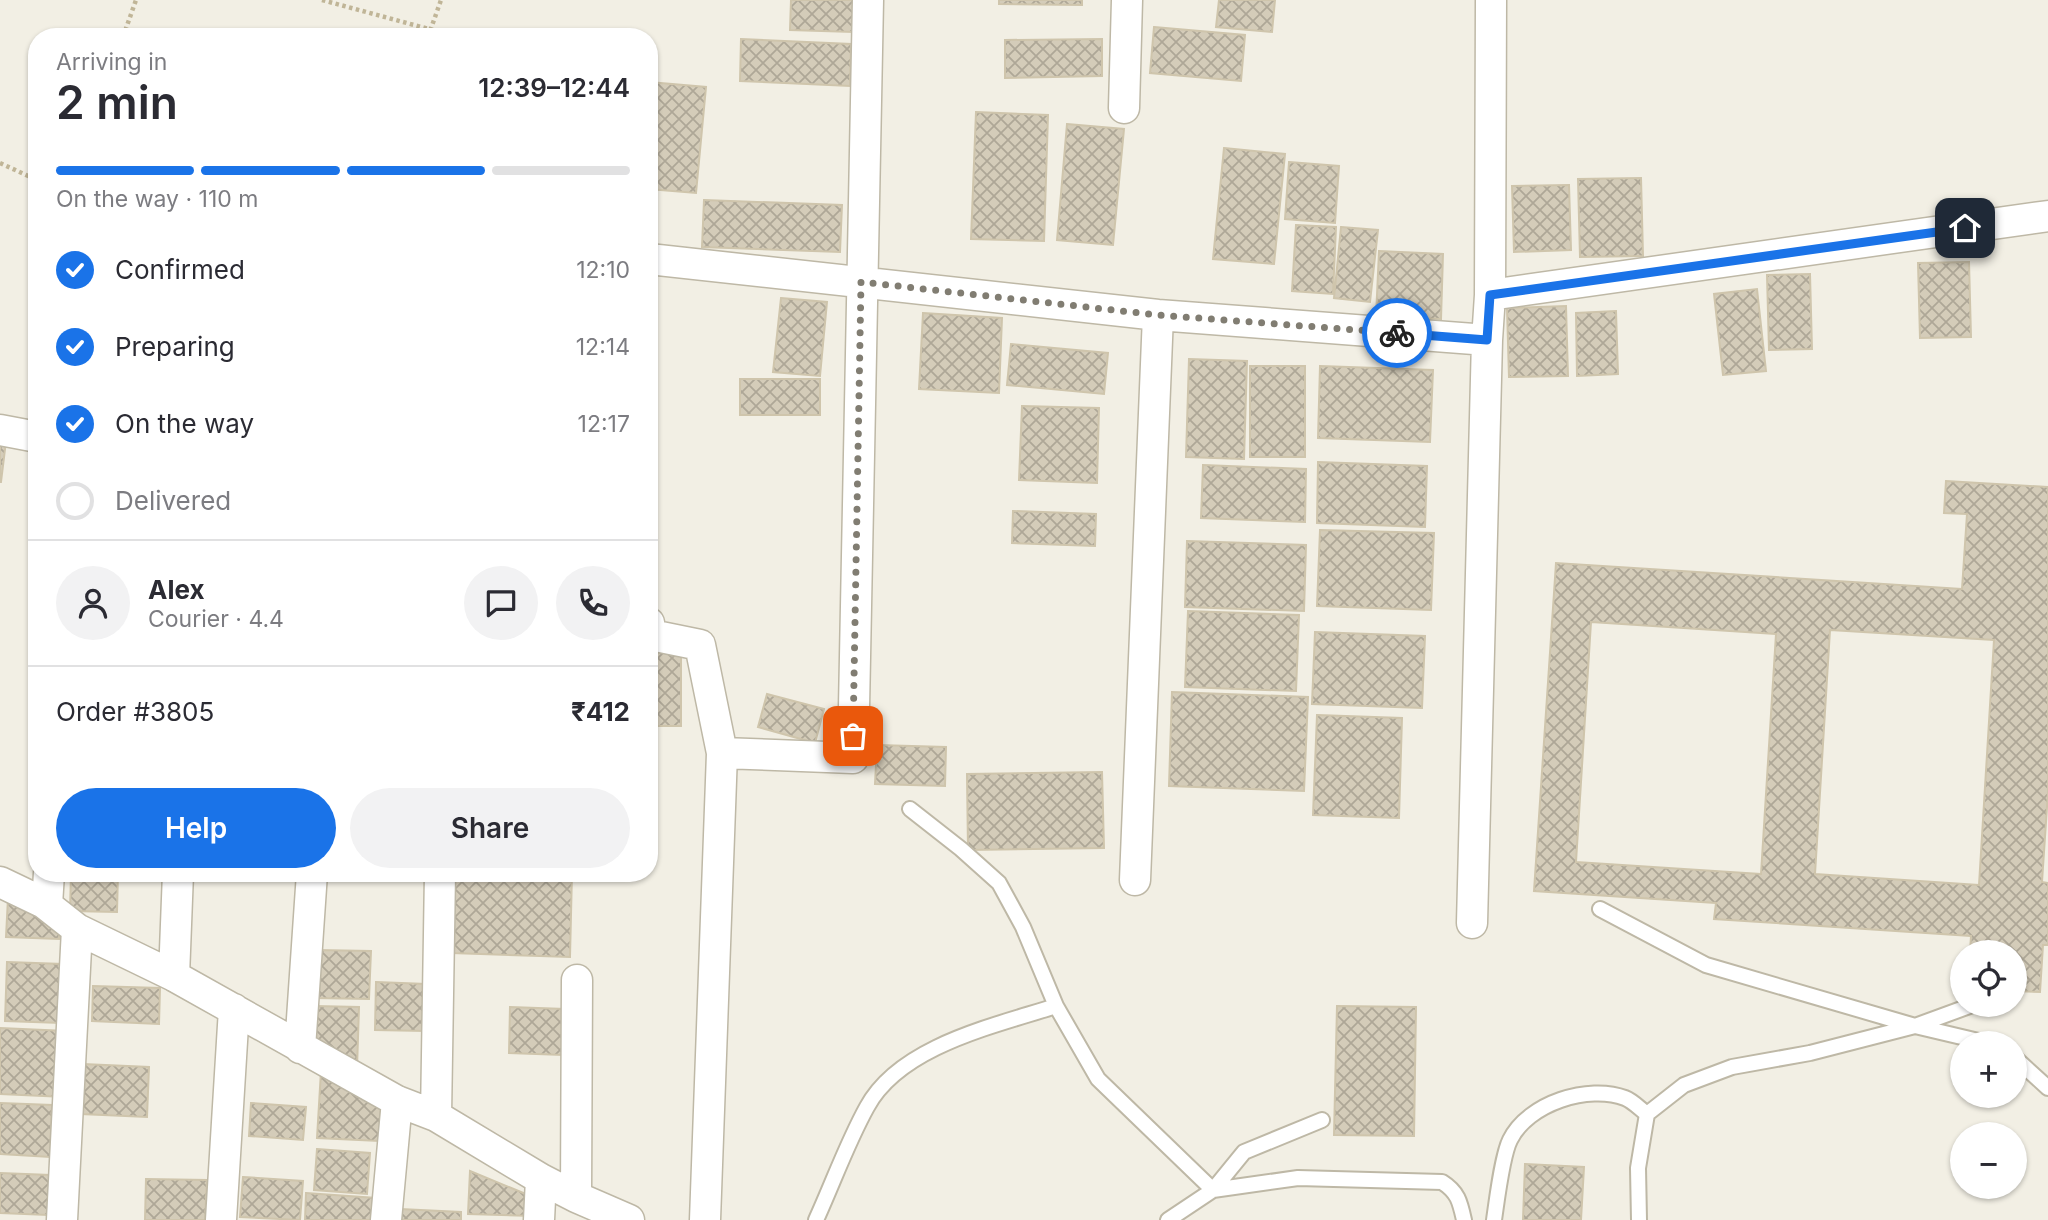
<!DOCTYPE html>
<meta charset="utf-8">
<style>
body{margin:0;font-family:Inter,sans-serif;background:#f2f2f3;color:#2b2b33;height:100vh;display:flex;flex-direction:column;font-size:26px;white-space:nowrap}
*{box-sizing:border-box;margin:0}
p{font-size:23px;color:#7c7c81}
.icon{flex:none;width:38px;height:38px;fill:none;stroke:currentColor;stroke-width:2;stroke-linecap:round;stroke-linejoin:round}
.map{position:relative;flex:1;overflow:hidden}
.sheet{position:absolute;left:28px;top:28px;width:630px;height:854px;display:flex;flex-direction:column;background:#fff;border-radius:28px;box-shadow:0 2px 5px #0004}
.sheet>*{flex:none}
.controls{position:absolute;left:1950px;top:940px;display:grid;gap:14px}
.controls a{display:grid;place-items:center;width:77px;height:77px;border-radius:50%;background:#fff;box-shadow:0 2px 5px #0004;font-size:35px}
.pin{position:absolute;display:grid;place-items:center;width:60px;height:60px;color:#fff;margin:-30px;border-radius:14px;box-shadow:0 4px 10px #0006}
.courier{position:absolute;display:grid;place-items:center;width:70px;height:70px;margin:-35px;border:5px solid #1a73e8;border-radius:50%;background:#fff;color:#222;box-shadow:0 2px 9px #0007}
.headline em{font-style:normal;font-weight:600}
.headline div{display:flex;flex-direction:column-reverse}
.headline{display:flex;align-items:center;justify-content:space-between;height:119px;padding:0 28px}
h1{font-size:46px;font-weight:600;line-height:52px}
.bar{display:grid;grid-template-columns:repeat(4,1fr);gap:10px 7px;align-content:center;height:84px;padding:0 28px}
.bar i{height:9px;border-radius:5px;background:#e1e1e2}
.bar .current{background:#1a73e8}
.bar p{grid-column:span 4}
.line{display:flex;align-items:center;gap:18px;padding:0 28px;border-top:2px solid #e1e1e2}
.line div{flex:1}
.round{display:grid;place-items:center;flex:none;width:74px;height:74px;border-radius:37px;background:#f2f2f3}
ol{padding:0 28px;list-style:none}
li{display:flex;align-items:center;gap:21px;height:77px}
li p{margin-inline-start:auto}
li .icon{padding:7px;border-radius:50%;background:#1a73e8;color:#fff;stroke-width:4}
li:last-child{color:#7c7c81}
li i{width:38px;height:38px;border:4px solid #e1e1e2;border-radius:50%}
.button{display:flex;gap:14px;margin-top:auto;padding:14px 28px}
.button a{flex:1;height:80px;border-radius:42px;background:#1a73e8;color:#fff;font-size:28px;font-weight:600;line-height:80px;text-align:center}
.button a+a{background:#f2f2f3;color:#2b2b33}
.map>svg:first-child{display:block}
.building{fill:url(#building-cross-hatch);stroke:#cfc5ac;stroke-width:2;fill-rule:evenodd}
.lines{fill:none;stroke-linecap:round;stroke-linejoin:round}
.service-casing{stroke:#beb8a6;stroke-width:18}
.minor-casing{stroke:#beb8a6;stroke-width:33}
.path{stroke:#c0b597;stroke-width:4.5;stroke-dasharray:3.5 3.5;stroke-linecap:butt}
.service{stroke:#fff;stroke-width:14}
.minor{stroke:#fff;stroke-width:30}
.done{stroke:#817d72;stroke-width:7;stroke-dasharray:0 12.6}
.route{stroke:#1a73e8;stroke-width:9}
</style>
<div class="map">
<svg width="2048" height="1220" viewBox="0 0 2048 1220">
<defs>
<pattern id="building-cross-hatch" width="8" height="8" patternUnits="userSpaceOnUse" patternTransform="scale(1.75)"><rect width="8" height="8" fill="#d4ccb9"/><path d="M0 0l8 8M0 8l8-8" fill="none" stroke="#aea797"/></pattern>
</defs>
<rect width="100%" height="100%" fill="#f2efe4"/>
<path class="building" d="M791,0h63l-1,32 -63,-2z
M999,0h83v5l-83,-1z
M1219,0h56l-3,32 -56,-5z
M1154,27l91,8 -4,46 -91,-8z
M741,39l110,5 -1,42 -110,-5z
M1102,39v37l-97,2v-38z
M649,82l57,5 -10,106 -47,-4z
M976,112l72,3 -4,126 -73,-2z
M1067,124l57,5 -11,116 -56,-5z
M1224,148l61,6 -11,110 -61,-5z
M1289,162l50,4 -4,57 -50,-4z
M1641,178l2,78 -63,1 -2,-78z
M1569,185l2,65 -57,2 -2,-66z
M704,200l138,5 -2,47 -138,-5z
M1296,225l40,2 -3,67 -41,-3z
M1341,227l37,3 -8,72 -36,-4z
M1379,251l64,3 -2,65 -65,-2z
M1969,262l2,75 -51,1 -2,-75z
M1810,274l2,75 -43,1 -2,-75z
M1757,289l9,82 -43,4 -9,-81z
M781,298l46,4 -7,74 -47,-4z
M1566,306l2,70 -59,1 -2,-69z
M1616,311l2,63 -41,2 -1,-63z
M923,313l79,5 -3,75 -80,-4z
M1011,344l97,9 -4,41 -97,-9z
M1189,359l58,2 -3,98 -58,-2z
M1250,366h55v91h-55z
M1320,366l113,4 -3,72 -112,-4z
M740,379h80v36h-80z
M1022,406l77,2 -2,75 -78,-3z
M0,440l6,1 -5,41h-1z
M1318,462l109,4 -2,61 -108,-4z
M1203,465l103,4 -1,53 -104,-4z
M1946,481l102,6v305l-6,90 6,1v62h-5l-3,47 -26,-1v-39h-44l1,-16 -257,-17 2,-16 -182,-12 22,-328 406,26 5,-75 -23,-1zM1591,622l185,12 -15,240 -185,-12zM1830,630l164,10 -15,245 -164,-11z
M1013,511l83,3 -1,32 -83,-3z
M1320,530l114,3 -3,77 -114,-4z
M1187,541l119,4 -2,66 -119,-4z
M1188,611l111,4 -3,76 -111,-4z
M1315,632l110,4 -3,72 -110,-4z
M649,653h32v73h-32z
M1172,692l136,5 -4,94 -135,-5z
M767,694l57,15 -9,34 -57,-16z
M1317,715l85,3 -3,100 -86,-3z
M877,745l69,2 -1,39 -70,-2z
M1102,772l2,76 -136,2 -1,-76z
M71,873h47l-1,39 -47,-1z
M454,873h118l-2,84 -118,-4z
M8,898l52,26 -1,15 -53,-2z
M317,950l54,1 -2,48 -54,-1z
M7,962l56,2 -2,59 -56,-2z
M376,982l50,2 -1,47 -50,-1z
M93,986l67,2 -1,36 -67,-3z
M315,1006l44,1 -2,62 -43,-20z
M1337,1006l79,1 -2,129 -80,-1z
M510,1007l55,2 -2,46 -54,-2z
M0,1028l66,3 -2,66 -64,-3z
M83,1064l66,3 -2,50 -66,-3z
M321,1071l60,34 -2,36 -62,-3z
M0,1103l52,2 -2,52 -50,-3z
M251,1103l55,4 -3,33 -54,-4z
M317,1149l53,4 -3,41 -53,-4z
M1525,1164l59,3 -3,53h-58z
M470,1171l63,26v19l-65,-2z
M0,1173l50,2 -2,40 -48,-2z
M243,1177l60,4 -3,39 -60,-3z
M146,1179l61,1 -2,40h-60z
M306,1193l70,5 -2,22h-69z
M400,1209l61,3v8h-62z"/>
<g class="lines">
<defs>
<path id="service" d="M910,809l51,40 38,34 24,44 33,79 42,73 115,111 85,-12 144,4c16,10 18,20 22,38
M1600,909l106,56 209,61 60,-22
M2014,1057l34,31
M816,1220c17,-37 31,-77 51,-113 33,-61 127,-81 189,-101
M1168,1220l45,-30 31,-38 78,-32
M1494,1220c3,-20 8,-64 16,-80 18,-37 79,-56 115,-42 8,3 15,11 22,16
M1639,1220l-1,-52 9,-54 37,-29 48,-18 78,-14 105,-27 72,17"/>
<path id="minor" d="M1124,108l3,-108
M649,259l509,56 329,25
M1490,295l558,-79
M0,430l37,7
M649,623l2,12 49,10 22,108 -17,467
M722,753l131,5 15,-758
M1135,880l23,-565
M0,882l44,21 33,26 97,47 223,125 39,15 105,63 35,18 53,23
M47,905l2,-32
M1472,923l15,-583 3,-45 1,-295
M174,976l4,-103
M300,1048l12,-175
M436,1116l4,-243
M576,1197l1,-217
M62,1220l15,-291
M221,1220l13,-211
M386,1220l11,-119
M539,1220l2,-41"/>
</defs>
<use href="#service" class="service-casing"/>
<use href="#minor" class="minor-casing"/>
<path class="path" d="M322,0l107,29
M123,37l13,-37
M428,37l13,-37
M0,163l37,17"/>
<use href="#service" class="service"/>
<use href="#minor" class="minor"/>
</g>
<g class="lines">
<path class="done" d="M853,736l8,-454 297,33 239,18"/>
<path class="route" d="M1397,333l90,7 3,-45 475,-67"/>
</g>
</svg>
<div class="controls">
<a><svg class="icon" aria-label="locate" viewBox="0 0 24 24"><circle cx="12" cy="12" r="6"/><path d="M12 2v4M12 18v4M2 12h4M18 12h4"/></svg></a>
<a>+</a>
<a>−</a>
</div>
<div class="pin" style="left:853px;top:736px;background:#ea580c"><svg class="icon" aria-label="bag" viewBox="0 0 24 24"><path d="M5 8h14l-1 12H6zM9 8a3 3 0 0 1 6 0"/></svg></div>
<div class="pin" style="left:1965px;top:228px;background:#1f2937"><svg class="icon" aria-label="home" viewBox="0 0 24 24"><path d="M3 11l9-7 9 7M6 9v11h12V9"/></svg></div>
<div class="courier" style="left:1397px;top:333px"><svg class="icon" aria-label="bike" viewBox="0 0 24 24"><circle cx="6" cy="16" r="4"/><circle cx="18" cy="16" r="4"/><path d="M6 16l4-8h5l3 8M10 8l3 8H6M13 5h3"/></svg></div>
<section class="sheet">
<div class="headline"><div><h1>2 min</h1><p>Arriving in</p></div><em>12:39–12:44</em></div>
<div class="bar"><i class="current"></i><i class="current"></i><i class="current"></i><i></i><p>On the way · 110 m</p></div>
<ol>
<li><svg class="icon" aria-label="check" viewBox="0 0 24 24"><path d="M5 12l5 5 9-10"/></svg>Confirmed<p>12:10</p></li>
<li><svg class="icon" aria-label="check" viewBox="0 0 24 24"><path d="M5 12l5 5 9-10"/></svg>Preparing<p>12:14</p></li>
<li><svg class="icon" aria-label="check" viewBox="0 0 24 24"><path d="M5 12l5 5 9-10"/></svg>On the way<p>12:17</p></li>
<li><i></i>Delivered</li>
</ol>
<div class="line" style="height:126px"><a class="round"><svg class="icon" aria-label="person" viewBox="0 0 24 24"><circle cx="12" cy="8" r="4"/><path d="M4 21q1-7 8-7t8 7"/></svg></a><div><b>Alex</b><p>Courier · 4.4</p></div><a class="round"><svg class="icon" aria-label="chat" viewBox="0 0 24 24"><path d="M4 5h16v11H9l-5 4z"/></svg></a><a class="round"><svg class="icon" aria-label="phone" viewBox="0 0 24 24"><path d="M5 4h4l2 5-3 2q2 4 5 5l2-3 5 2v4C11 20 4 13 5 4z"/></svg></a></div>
<div class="line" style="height:91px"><div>Order #3805</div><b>₹412</b></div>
<div class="button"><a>Help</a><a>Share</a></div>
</section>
</div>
